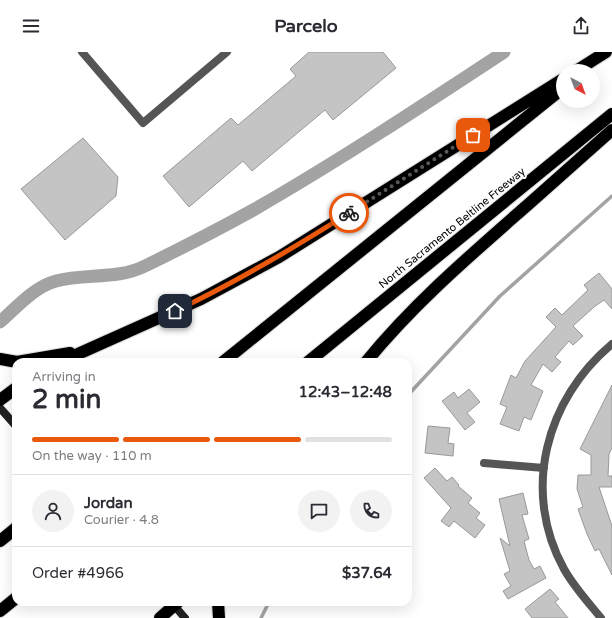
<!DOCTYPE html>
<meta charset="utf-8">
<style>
body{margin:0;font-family:"Varela Round",sans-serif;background:#f2f2f3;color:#2b2b33;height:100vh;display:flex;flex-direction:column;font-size:15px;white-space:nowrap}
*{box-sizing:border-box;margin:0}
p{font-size:13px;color:#7c7c81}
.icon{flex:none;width:22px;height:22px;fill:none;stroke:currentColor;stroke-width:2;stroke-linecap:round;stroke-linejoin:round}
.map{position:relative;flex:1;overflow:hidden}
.details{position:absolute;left:12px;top:306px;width:400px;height:248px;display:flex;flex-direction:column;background:#fff;border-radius:12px;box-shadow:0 4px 16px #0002}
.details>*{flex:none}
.needle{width:26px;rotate:139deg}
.tools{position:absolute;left:556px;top:12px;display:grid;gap:8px}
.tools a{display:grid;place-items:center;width:44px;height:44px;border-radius:50%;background:#fff;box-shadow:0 4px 16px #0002;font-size:20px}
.pin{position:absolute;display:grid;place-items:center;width:34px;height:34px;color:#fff;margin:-17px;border-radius:8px;box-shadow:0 2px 6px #0006}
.courier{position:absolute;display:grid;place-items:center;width:40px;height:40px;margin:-20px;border:3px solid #ea580c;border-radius:50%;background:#fff;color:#222;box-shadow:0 1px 5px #0007}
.overview em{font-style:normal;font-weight:700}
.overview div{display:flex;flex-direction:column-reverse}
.overview{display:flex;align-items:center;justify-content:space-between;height:68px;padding:0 20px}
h1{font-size:26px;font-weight:700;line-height:30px}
.bar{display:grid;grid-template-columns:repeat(4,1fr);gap:6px 4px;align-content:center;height:48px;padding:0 20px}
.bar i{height:5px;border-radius:3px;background:#e1e1e2}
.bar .on{background:#ea580c}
.bar p{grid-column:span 4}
.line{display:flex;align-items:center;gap:10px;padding:0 20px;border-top:1px solid #e1e1e2}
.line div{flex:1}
.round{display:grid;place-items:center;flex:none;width:42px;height:42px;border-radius:21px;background:#f2f2f3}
header{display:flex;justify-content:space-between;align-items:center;height:52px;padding:0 20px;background:#fff;font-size:18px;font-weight:700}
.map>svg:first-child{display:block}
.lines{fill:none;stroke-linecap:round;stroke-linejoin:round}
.stream{stroke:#a3a3a3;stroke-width:3.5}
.canal{stroke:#a3a3a3;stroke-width:13}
.building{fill:#c4c4c4;stroke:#999}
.highway-casing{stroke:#dbdbdb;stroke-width:14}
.street{stroke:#555;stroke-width:8}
.secondary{stroke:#222;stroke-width:8}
.highway{stroke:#000;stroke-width:12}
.done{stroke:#595959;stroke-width:4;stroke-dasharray:0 7.2}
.route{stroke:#ea580c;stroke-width:5}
.labels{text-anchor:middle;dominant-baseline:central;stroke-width:4;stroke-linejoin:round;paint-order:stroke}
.street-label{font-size:11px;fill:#000;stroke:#fff}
</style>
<header><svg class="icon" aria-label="menu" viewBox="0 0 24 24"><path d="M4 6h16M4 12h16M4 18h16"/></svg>Parcelo<svg class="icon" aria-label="share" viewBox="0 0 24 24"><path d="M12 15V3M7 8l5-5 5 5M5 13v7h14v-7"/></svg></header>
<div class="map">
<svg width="612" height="566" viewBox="0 0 612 566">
<rect width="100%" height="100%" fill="#fff"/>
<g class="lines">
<path class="stream" d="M408,343l92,-99 112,-100
M261,566l8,-16"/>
<path class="canal" d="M0,270c17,-15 34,-35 56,-41 29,-8 61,-1 89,-15 37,-18 74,-37 110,-57 85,-49 167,-103 249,-157"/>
</g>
<path class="building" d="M309,0h74l13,16 -63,52 -8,-10 -73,61 -9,-10 -54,46 -26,-31 68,-58 7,7 58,-49 -6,-7z
M83,86l35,39 -2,19 -51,44 -44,-51z
M599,221l13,16v20l-8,-9 -10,7 -21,19 10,10 -10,9 -4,-4 -14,16 6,5 -9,10 -9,-8 -12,21 12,6 -12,29 -7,-3 -5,14 -19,-7 7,-17 -7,-3 11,-29 5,3 9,-17 31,-34 -10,-10 9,-9 7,7 26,-25 -4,-5z
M612,333v63l-3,6 -1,22h4v11h-13l13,39v49l-13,-26 -4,2 -8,-17 -9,-25 5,-2 -6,-18 1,-14h13v-20l-11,-6z
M469,337l11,13 -13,11 8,9 -10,8 -23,-29 12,-9 4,6z
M428,374l22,2 -2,15 6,1 -1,12 -28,-3z
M435,416l12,13 5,-4 7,8 -1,1 14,12 -4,5 12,10 -4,5 9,7 -10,13 -21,-17 -5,6 -8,-6 10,-13 -27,-30z
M523,441l5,21 -6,1 7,24 -5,2 5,19 5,9 6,-3 6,12 -38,21 -5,-8 8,-5 -7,-12 6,-3 -10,-33 10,8 -11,-47z
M550,537l9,10 -4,3 13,16h-36l-7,-9z"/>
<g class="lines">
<defs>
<path id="highway" d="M576,19l30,-19
M0,307l17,3 53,-9
M60,310l141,-63 78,-42 284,-178
M223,310l340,-274
M308,310l304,-248
M366,310c49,-60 107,-109 165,-160 27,-24 54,-48 81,-72
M0,348l16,-12
M0,489l16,-13
M218,550l1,16
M0,559l16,-13
M160,566l18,-16"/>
</defs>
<use href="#highway" class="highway-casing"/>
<path class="street" d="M82,0l61,71 84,-71
M484,411l60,5
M601,566c-13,-16 -27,-31 -37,-49 -43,-78 -18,-170 48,-225"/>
<path class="secondary" d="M0,356l16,18
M172,551l13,15"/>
<use href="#highway" class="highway"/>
</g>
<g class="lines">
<path class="done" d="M349,161l124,-78"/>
<path class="route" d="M175,259c60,-28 117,-62 174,-98"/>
</g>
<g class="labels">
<g class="street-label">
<text transform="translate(452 176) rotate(-39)">North Sacramento Beltline Freeway</text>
</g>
</g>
</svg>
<div class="tools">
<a><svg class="needle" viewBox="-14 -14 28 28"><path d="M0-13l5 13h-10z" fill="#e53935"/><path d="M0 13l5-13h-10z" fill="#7c7c81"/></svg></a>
</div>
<div class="pin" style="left:473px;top:83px;background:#ea580c"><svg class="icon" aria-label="bag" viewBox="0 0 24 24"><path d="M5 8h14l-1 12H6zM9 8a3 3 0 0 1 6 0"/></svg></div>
<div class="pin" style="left:175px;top:259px;background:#1f2937"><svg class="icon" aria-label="home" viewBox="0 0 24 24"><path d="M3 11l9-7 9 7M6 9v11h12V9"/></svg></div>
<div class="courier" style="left:349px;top:161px"><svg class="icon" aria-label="bike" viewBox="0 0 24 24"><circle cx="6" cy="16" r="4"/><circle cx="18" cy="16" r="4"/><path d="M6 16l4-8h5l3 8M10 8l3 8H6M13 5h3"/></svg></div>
<section class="details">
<div class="overview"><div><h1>2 min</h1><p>Arriving in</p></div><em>12:43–12:48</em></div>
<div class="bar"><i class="on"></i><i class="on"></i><i class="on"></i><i></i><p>On the way · 110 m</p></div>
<div class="line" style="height:72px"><a class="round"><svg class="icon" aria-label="person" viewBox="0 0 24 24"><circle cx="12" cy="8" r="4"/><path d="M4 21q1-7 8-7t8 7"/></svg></a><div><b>Jordan</b><p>Courier · 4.8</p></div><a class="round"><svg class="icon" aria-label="chat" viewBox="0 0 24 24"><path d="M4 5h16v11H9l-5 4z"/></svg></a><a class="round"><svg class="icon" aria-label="phone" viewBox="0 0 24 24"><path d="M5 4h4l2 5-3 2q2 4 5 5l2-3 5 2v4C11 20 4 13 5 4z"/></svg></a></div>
<div class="line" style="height:52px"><div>Order #4966</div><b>$37.64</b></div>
</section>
</div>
